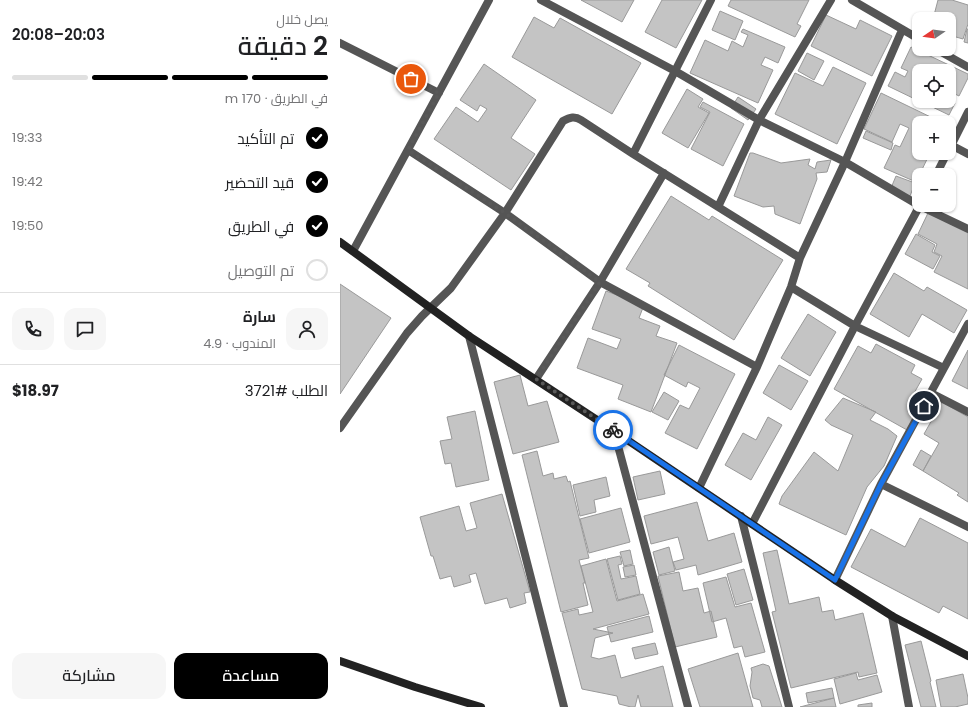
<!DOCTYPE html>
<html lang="ar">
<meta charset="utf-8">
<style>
body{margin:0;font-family:Poppins,Cairo,sans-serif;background:#f6f6f6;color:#202124;direction:rtl;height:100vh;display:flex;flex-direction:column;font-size:15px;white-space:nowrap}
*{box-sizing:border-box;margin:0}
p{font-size:13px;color:#757577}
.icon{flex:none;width:22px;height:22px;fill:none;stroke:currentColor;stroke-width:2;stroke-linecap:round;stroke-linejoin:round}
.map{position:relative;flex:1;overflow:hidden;direction:ltr}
.sheet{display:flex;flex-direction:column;background:#fff;width:340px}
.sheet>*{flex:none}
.needle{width:26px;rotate:257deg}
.fabs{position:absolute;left:572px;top:12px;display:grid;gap:8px}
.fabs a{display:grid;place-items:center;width:44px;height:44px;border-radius:8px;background:#fff;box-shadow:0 1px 3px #0004;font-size:20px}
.pin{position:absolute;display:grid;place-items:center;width:34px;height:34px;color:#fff;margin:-17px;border:2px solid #fff;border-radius:50%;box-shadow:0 1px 4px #0007}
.courier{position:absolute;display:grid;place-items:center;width:40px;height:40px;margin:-20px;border:3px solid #1a73e8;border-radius:50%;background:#fff;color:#222;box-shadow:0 1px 5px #0007}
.summary em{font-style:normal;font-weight:600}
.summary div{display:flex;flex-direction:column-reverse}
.summary{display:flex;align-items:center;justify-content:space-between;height:68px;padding:0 12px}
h1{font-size:26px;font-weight:600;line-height:30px}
.bar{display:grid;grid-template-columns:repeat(4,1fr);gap:6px 4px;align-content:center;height:48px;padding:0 12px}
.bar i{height:5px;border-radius:3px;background:#e0e0e0}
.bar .current{background:#000}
.bar p{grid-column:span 4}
.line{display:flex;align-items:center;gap:10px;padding:0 12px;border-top:1px solid #e0e0e0}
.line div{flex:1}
.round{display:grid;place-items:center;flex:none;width:42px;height:42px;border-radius:12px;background:#f6f6f6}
ol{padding:0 12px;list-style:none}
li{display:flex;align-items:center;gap:12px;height:44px}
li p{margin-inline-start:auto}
li .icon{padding:4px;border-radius:50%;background:#000;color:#fff;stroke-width:4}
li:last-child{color:#757577}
li i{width:22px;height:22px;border:2px solid #e0e0e0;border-radius:50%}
.action{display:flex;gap:8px;margin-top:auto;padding:8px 12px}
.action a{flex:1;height:46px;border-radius:12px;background:#000;color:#fff;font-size:16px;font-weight:600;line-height:46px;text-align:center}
.action a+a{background:#f6f6f6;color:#202124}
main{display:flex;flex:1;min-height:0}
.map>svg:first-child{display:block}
.building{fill:#c4c4c4;stroke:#999}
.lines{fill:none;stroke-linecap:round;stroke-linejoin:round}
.street{stroke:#555;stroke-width:8}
.secondary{stroke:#222;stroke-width:8}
.done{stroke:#595959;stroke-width:4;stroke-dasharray:0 7.2}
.route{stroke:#1a73e8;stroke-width:5}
</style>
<main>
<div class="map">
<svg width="628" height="707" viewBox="0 0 628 707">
<rect width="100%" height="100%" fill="#fff"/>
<path class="building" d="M241,0h53l-12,22z
M322,0h40l-26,48 -31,-16z
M391,0h78l-12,24 4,2 -6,11 -67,-31z
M598,0h14l16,5v19l-5,15 -14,-4v-16h-16z
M380,11l23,10 -8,19 -23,-10z
M486,15l30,14 4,-9 32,16 -20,40 -61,-30z
M194,17l20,11 6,-10 81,45 -29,51 -100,-57z
M403,29l42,18 -7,16 -13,-6 -4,8 12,5 -15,33 -68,-30 15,-33 23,11 4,-10 11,6 5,-12 -7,-3z
M627,29h1v14l-4,-1z
M571,47l57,27v4l-9,18 -10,-5v-20h-30v30l-31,-15 7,-14 10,5 3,-6 -7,-3z
M467,53l17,8 -10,19 -16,-9z
M144,64l52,36 -25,38 24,16 -24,36 -77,-51 22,-32 22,15 9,-13 -7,-4 -3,6 -17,-11z
M493,67l33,16 -29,61 -62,-30 20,-41 28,13z
M347,89l16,10 -5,8 11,6 -21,35 -26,-15z
M541,93l62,30h-24v30h11l-14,29 -32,-14 11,-23 5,2 9,-19 -9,-4 -8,18 -28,-13z
M398,97l18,12 -8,11 -17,-12z
M609,100l6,3 -6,12 -29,-14z
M363,102l41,22 -21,42 -32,-17 19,-37 -10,-5z
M526,131l27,12 -2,7 -28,-12z
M410,153h3l28,10 29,-4 -2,6 7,4 2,-7 14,-2 -4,12 -11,1 1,6 -17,45 -25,-10 -1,-8 -11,1 -29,-11z
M556,176l19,7 -5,13 -19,-8z
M331,196l38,24 3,-4 71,44 -49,80 -86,-54 2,-3 -24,-14z
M588,213l40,19v57l-34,-17 8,-16 -8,-4 3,-8 -19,-10z
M576,234l19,11 -3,7 8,4 -7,13 -28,-15z
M554,273l30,18 3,-4 40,23 -13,23 -32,-19 -13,23 -39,-23z
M0,284l51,34 -51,76z
M266,291l38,14 -5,13 21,8 -4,10 21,7 -26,69 -33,-13 5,-14 -46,-17 11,-30 29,11 4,-10 -29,-10z
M468,314l28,18 -26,44 -29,-18z
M536,344l39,21 -4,8 11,6 -9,16 10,5 -16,30 -73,-41 24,-43 13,7z
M339,345l56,29 -38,75 -32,-16 15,-28 9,4 11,-21 -12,-6 -2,5 -22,-12z
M628,350v39l-16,-8z
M439,365l29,16 -17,29 -28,-17z
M180,375l8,31 19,-5 12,41 -46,12 -19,-72z
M324,392l15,9 -11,19 -16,-8z
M503,398l33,14 -6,8 18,9 9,7 -13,30 -17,21 -21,48 -67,-31 3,-8 32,-44 24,19 15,-36 -22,-10 -6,-5z
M602,402l26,15v85l-11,-7 2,-2 -36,-22 16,-28 -15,-9z
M135,411l14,69 -33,7 -5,-24 -6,1 -5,-23 12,-2 -5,-22z
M428,417l14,8 -31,55 -26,-15 18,-32 13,7z
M581,450l10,6 -8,15 -10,-6z
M197,451l6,25 10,-3 1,6 12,-3 2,6 2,-1 19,77 -10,2 6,23h-2l5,22 -27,7 -39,-157z
M320,471l5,23 -27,6 -5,-23z
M266,477l4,19 -16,4 2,12 -16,4 -7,-31z
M162,494l28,98 -6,1 2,10 -16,5 -3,-10 -22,6 -9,-31 -7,2 2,7 -17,5 -3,-11 -11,3 -7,-23h-2l-11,-39 39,-11 7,25 11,-3 -7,-25z
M357,502l11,39 26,-8 8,29 -44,13 -2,-10 -20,5 -3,-8 11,-3 -6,-22 -27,7 -7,-28z
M281,508l9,34 -41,11 -9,-34z
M580,518l48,25v76l-25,-13 -4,7 -88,-46 20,-38 34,18z
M329,547l6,24 -16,4 -6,-23z
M290,550l3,14 -9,2 -4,-14z
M437,550l12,54 30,-7 3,15 11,-2 2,10 28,-7 14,60 -18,4 -1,-5 -67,16 -19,-76 4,-1 -13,-58z
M280,556l2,8 -4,1 3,14 15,-3 4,18 -22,6 -11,-41z
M266,559l11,42 26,-7 6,20 -56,15 20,4 -18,5 -4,19 8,2 16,-4 6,23 42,-12 10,41h-32l-3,-12 -3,12h-4l-12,-3 -2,-8 -35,-7 -20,-76 16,-4 1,6 14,-3 -12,-46z
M294,565l2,10 -11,2 -2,-10z
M404,569l9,31 -17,5 -9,-31z
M339,572l4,19 15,-3 6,25 7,-2 6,26 -42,10 -17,-71z
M386,577l9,30 16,-4 14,49 -20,5 -3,-11 -8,2 -8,-30 -14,4 -9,-39z
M309,616l4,16 -42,10 -4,-15z
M581,641l10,40 -1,1 6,25h-15l-16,-62z
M315,643l3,11 -23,5 -3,-11z
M398,653l15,54h-53l-12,-38z
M423,664l6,2 13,41h-20l-2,-7 -7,-2 -3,-12 2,-14 -1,-4z
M516,673l2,7 19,-5 5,17 -42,12 -6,-25z
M623,674l5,24v6l-13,3h-14l-5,-27z
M492,688l2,10 -26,5 -2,-10z
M494,698l2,9h-36z
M532,703v4h-14v-2z"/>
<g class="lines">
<path class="street" d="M201,0l134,71 84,49 86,42 75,44 48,23
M512,0l67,39
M0,43l99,50
M596,49l32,18
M611,145l17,9
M68,150l97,63 95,69 157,85
M609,150l19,-38
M293,154l78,-154
M596,175l11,-22
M378,207l41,-87 72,-120
M13,251l136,-251
M451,287l64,39 89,42
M129,336l95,371
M196,379l64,-97 64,-109
M591,393l37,19
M0,428l67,-95 15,-17 29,-28 54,-75 58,-92c7,-4 12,-5 18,-1l52,34 167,104
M274,431l74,276
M541,484l87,43
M359,488l58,-121 34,-80 9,-29 45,-96 57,-132
M401,516l48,191
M412,524l103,-198 65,-121
M495,580l46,-96 87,-160
M552,616l17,91"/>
<path class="secondary" d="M0,242l129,94 145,95 221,149 57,36 76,40
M0,661l75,26 66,20"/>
</g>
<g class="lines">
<path class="done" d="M71,79l28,14 -31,57 97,63 95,69 -64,97 77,51"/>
<path class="route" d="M273,430l222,150 46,-96 43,-78"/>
</g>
</svg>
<div class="fabs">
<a><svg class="needle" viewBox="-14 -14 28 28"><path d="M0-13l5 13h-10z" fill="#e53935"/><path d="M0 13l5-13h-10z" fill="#757577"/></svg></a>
<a><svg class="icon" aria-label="locate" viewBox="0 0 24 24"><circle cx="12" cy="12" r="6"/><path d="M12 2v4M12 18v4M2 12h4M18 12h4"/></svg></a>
<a>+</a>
<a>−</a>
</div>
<div class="pin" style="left:71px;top:79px;background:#ea580c"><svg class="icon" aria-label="bag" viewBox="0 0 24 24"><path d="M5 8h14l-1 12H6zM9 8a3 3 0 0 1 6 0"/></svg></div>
<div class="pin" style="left:584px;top:406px;background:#1f2937"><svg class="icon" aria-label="home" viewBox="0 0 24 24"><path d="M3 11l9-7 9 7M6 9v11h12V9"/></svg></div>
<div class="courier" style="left:273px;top:430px"><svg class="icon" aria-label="bike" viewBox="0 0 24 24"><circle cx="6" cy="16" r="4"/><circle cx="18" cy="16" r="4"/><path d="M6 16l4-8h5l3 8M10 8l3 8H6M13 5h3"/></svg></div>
</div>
<section class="sheet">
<div class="summary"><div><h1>2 دقيقة</h1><p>يصل خلال</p></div><em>20:03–20:08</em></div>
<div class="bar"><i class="current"></i><i class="current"></i><i class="current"></i><i></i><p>في الطريق · 170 m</p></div>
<ol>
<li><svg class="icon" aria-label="check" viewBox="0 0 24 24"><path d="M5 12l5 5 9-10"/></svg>تم التأكيد<p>19:33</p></li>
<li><svg class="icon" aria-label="check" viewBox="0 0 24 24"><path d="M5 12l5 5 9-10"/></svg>قيد التحضير<p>19:42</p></li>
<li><svg class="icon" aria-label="check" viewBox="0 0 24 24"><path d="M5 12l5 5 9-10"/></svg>في الطريق<p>19:50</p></li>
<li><i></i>تم التوصيل</li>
</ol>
<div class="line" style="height:72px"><a class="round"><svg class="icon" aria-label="person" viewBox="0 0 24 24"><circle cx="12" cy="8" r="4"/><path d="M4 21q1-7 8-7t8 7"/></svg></a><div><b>سارة</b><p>المندوب · 4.9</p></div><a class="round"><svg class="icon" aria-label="chat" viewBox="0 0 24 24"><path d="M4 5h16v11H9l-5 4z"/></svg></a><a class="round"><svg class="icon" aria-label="phone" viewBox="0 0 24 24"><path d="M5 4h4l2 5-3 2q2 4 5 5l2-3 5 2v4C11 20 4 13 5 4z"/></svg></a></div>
<div class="line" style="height:52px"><div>الطلب #3721</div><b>$18.97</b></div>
<div class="action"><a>مساعدة</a><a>مشاركة</a></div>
</section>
</main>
